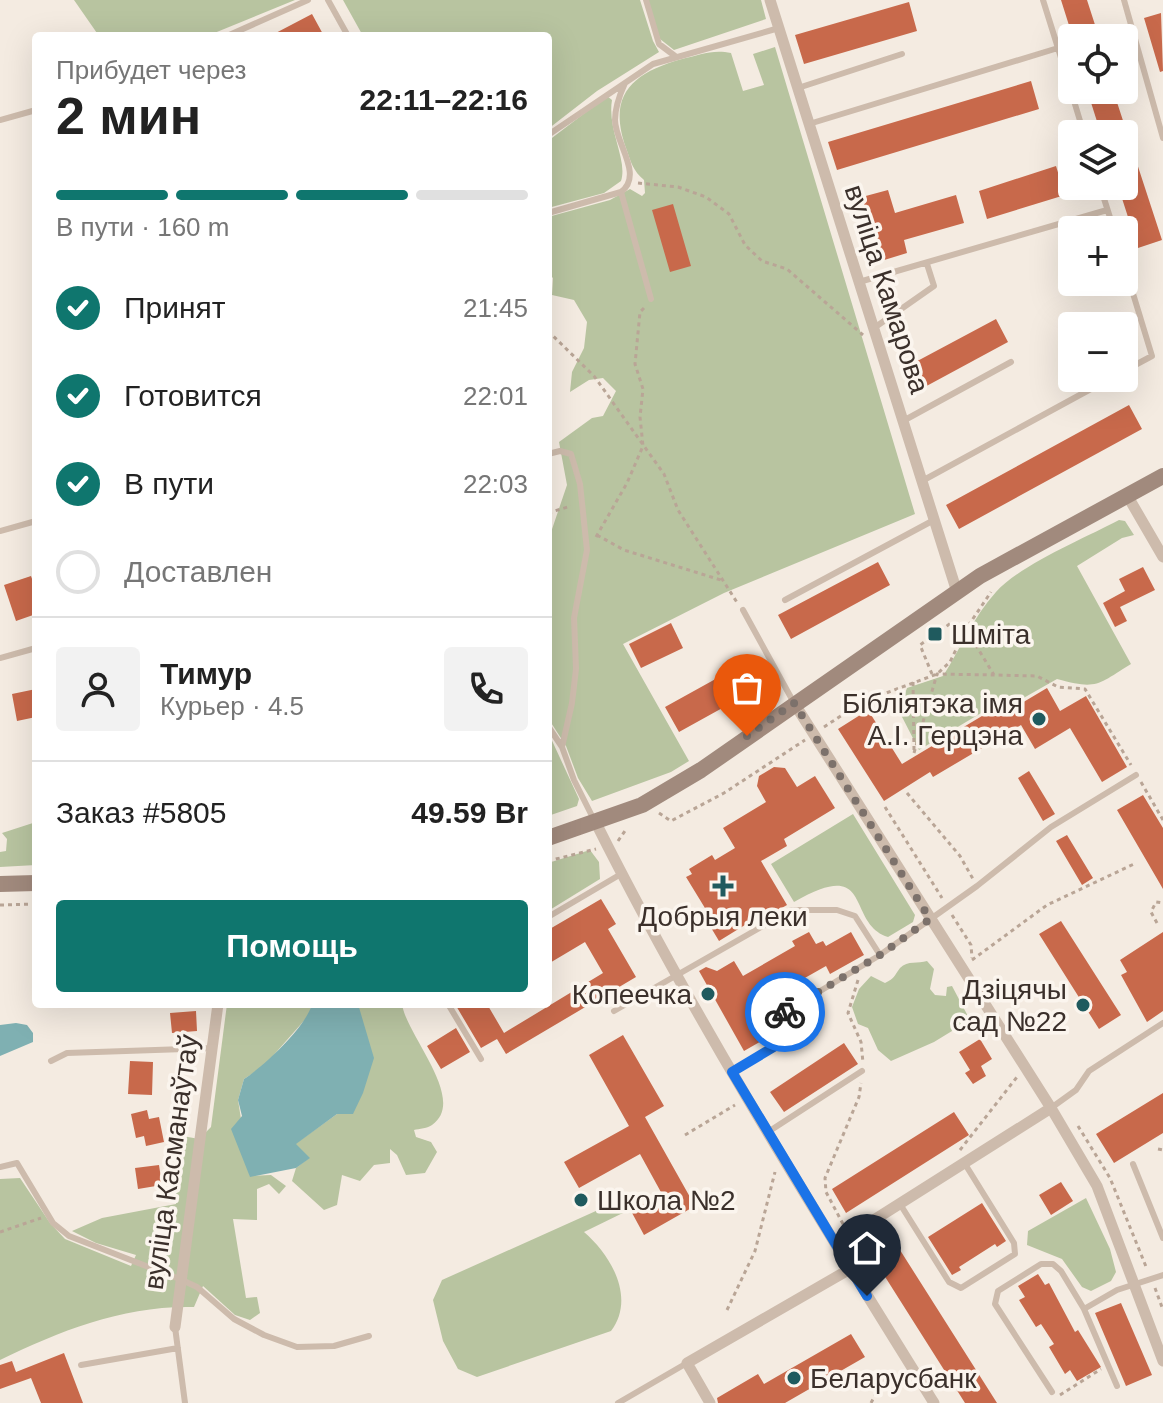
<!DOCTYPE html>
<html lang="ru">
<meta charset="utf-8">
<style>
body{margin:0;font-family:Arial,sans-serif;background:#f2f2f2;color:#222;height:100vh;display:flex;flex-direction:column;font-size:30px;white-space:nowrap}
*{box-sizing:border-box;margin:0}
p{font-size:26px;color:#767676}
.icon{flex:none;width:44px;height:44px;fill:none;stroke:currentColor;stroke-width:2;stroke-linecap:round;stroke-linejoin:round}
.map{position:relative;flex:1;overflow:hidden}
.drawer{position:absolute;left:32px;top:32px;width:520px;height:976px;display:flex;flex-direction:column;background:#fff;border-radius:8px;box-shadow:0 8px 32px #0002}
.drawer>*{flex:none}
.tools{position:absolute;left:1058px;top:24px;display:grid;gap:16px}
.tools a{display:grid;place-items:center;width:80px;height:80px;border-radius:8px;background:#fff;box-shadow:0 8px 32px #0002;font-size:40px}
.pin{position:absolute;display:grid;place-items:center;width:68px;height:68px;color:#fff;margin:-82px -34px;border-radius:50% 50% 50% 0;rotate:-45deg;box-shadow:0 0 8px #0007}
.pin .icon{rotate:45deg}
.courier{position:absolute;display:grid;place-items:center;width:80px;height:80px;margin:-40px;border:6px solid #1a73e8;border-radius:50%;background:#fff;color:#222;box-shadow:0 2px 10px #0007}
.summary em{font-style:normal;font-weight:700}
.summary div{display:flex;flex-direction:column-reverse}
.summary{display:flex;align-items:center;justify-content:space-between;height:136px;padding:0 24px}
h1{font-size:52px;font-weight:700;line-height:60px}
.bar{display:grid;grid-template-columns:repeat(4,1fr);gap:12px 8px;align-content:center;height:96px;padding:0 24px}
.bar i{height:10px;border-radius:6px;background:#e0e0e0}
.bar .on{background:#0f766e}
.bar p{grid-column:span 4}
.line{display:flex;align-items:center;gap:20px;padding:0 24px;border-top:2px solid #e0e0e0}
.line div{flex:1}
.round{display:grid;place-items:center;flex:none;width:84px;height:84px;border-radius:8px;background:#f2f2f2}
ol{padding:0 24px;list-style:none}
li{display:flex;align-items:center;gap:24px;height:88px}
li p{margin-inline-start:auto}
li .icon{padding:8px;border-radius:50%;background:#0f766e;color:#fff;stroke-width:4}
li:last-child{color:#767676}
li i{width:44px;height:44px;border:4px solid #e0e0e0;border-radius:50%}
.action{display:flex;gap:16px;margin-top:auto;padding:16px 24px}
.action a{flex:1;height:92px;border-radius:8px;background:#0f766e;color:#fff;font-size:32px;font-weight:700;line-height:92px;text-align:center}
.map>svg:first-child{display:block}
.green{fill:#b8c4a0}
.water{fill:#7fb0b2}
.building{fill:#c8694b}
.lines{fill:none;stroke-linecap:round;stroke-linejoin:round}
.path{stroke:#b9a596;stroke-width:3;stroke-dasharray:4 4;stroke-linecap:butt}
.service{stroke:#cdbbac;stroke-width:6}
.minor{stroke:#cdbbac;stroke-width:11}
.secondary{stroke:#a18a7d;stroke-width:16}
.done{stroke:#7c716b;stroke-width:8;stroke-dasharray:0 14.4}
.route{stroke:#1a73e8;stroke-width:10}
.poi-dot{fill:#1f5a5e;stroke:#fbf5ee;stroke-width:3}
.labels{text-anchor:middle;dominant-baseline:central;stroke-width:7;stroke-linejoin:round;paint-order:stroke}
.street-label{font-size:28px;fill:#3b302b;stroke:#fbf5ee}
.poi-label{font-size:28px;fill:#3b302b;stroke:#fbf5ee;text-anchor:start}
</style>
<div class="map">
<svg width="1163" height="1403" viewBox="0 0 1163 1403">
<rect width="100%" height="100%" fill="#f4ebe1"/>
<path class="green" d="M74,0h221l-88,36h-108z
M343,0h297l13,41 6,11 -62,39 -49,38v-93h-185z
M648,0h113l5,19 -92,31 -14,-11z
M775,47l140,467 -191,79 -101,51 66,117 -18,11 -79,29 -14,-23 -12,-32 -18,-28v-177l19,-56 -8,-43 33,-24 11,-2 13,-25 -13,-13 -14,2 -19,12 2,-20 12,-24 3,-26 -13,-22 -22,-5 1,-17 -5,-5v-56l62,-17 20,-11 12,7 3,-3 -1,-13c-11,-9 -13,-18 -18,-32 -19,-53 6,-75 56,-89 17,-4 31,-10 49,-6l12,38 21,-6 -11,-31z
M607,96l5,4c-5,30 16,60 9,81l-17,12 -56,15v-67z
M1119,520l6,1 9,14 -12,3 -45,28 54,98c-34,21 -34,26 -74,15l-44,25 -5,-7 -89,53 -20,-39 8,-23 36,-12c18,-28 30,-59 53,-84 24,-27 89,-54 123,-72z
M548,732l31,67 -2,7 -29,10z
M853,814l62,101 -2,7 -25,15c-43,-14 -13,-82 -94,-35l-23,-38z
M36,822v43l-36,2v-15l6,-1 1,-12 -5,-6z
M590,850l9,12 1,17 -52,32v-48z
M927,961l7,8 -4,20 5,6 11,1 1,-9 5,-1 18,34 -36,22 -43,19 -13,-11 -10,-22 -10,-4 -6,-17 7,-18 12,-13 14,7c10,-5 9,-7 15,-15 8,-8 18,-4 27,-7z
M227,1004h85l-3,11 -45,51 -20,13 -6,21 12,76 21,-1 15,11 -7,8 -10,-10 -12,5v31l-24,-1 13,79 11,-1 3,16 -10,7 -15,-5 -32,-29 -9,21c-68,-2 -133,23 -194,53v-181l20,-1 30,45 15,16 66,27 5,-11 -40,-12 -24,-12 30,-13 74,-14 1,-69 22,4 12,-12z
M358,1004h44c4,31 66,96 30,121 -4,3 -13,4 -18,5l2,7 15,5 6,10 -12,21 -19,2 -9,-20 -7,-6v14l-16,2 -14,16 -18,-6 -5,30 -13,5 -32,-29 4,-13 13,-10 -14,-14 42,-30z
M627,1197l6,11 -49,24c27,23 52,66 27,99l-134,46 -19,-8 -15,-28 -10,-41 9,-20z
M1086,1198l24,51 6,23 -5,9 -20,10 -9,-4 -20,-28 -35,-14 1,-14z"/>
<path class="water" d="M312,1004h46l16,54 -11,35 -10,21h-16l-41,30 14,14 -14,10 -46,9 -19,-48 11,-13 -4,-16 6,-21c20,-13 62,-52 68,-75z
M16,1023l11,2 6,8v9l-33,14v-31z"/>
<path class="building" d="M1061,0h26l10,31 -24,7z
M909,2l8,29 -113,33 -9,-29z
M1161,13l2,58 -3,1 -16,-54z
M312,14l12,22h-54z
M1031,81l8,28 -202,61 -9,-28z
M1087,90h26l49,150 -24,8 -20,-62h6v-52h-23z
M1056,166l9,29 -78,24 -8,-28z
M888,190l7,23 61,-18 8,28 -60,17 3,13 -26,8 -19,-64z
M673,204l18,62 -21,6 -18,-62z
M996,319l12,23 -87,47 -13,-23z
M1129,405l13,24 -183,100 -13,-24z
M878,562l12,23 -99,54 -13,-24z
M1143,567l12,23 -35,17 7,14 -12,6 -12,-24 22,-12 -6,-12z
M31,576l5,14v24l-20,7 -12,-36z
M671,623l12,25 -42,20 -12,-24z
M730,671l14,25 -65,36 -14,-25z
M1047,688l13,23 26,-15 41,71 -25,15 -32,-54 -35,21 -14,-24 -88,52 -3,-5 -46,29 -46,-72 30,-19 34,54 105,-63 5,8z
M36,689v28l-19,4 -5,-27z
M774,767l11,1 12,19 18,-11 20,32 -51,31 3,7 -26,15 26,44 -14,8 -2,-4 -52,32 -15,-25 4,-3 -22,-36 6,-3 -3,-5 23,-14 3,5 20,-12 -12,-20 43,-26 -9,-16 2,-10z
M1029,771l26,43 -12,7 -25,-43z
M1143,795l20,33v61l-46,-79z
M1067,835l26,43 -11,7 -26,-44z
M601,899l15,25 -8,5 28,48 -130,77 -9,-15 -16,9 -26,-44h32l17,29 99,-60 -18,-31 -37,22v-34z
M1061,921l60,94 -22,14 -60,-95z
M809,932l7,12 7,-3 3,5 25,-14 13,23 -34,19 -4,-8 -67,38 16,29 -31,18 -45,-80 7,-4 11,4 17,-10 9,15 52,-30 -3,-5z
M1163,932v79l-16,11 -26,-47 6,-3 -7,-12z
M196,1011l1,20 -25,2 -2,-20z
M456,1028l14,24 -29,17 -14,-23z
M623,1035l41,71 -19,11 50,89 -51,29 -13,-24 31,-17 -22,-40 -61,34 -15,-26 65,-36 -40,-71z
M980,1039l12,20 -11,7 5,10 -13,8 -8,-11 5,-3 -11,-18z
M844,1043l14,21 -74,48 -14,-20z
M130,1061l23,1 -1,33 -24,-1z
M1163,1093v40l-49,30 -18,-29z
M147,1110l2,9 10,-2 5,25 -18,4 -2,-10 -8,2 -5,-24z
M954,1112l15,23 -123,78 -14,-24z
M159,1165l3,20 -24,4 -3,-21z
M1061,1182l12,19 -22,14 -12,-20z
M982,1203l24,38 -9,6 -2,-3 -36,23 2,3 -9,5 -24,-38z
M893,1239l104,164h-32l-95,-150z
M1038,1274l7,11 4,-2 26,49 3,-2 23,37 -24,14 -7,-11 -5,4 -16,-27 5,-3 -13,-20 -5,3 -17,-27 6,-3 -7,-11z
M1121,1303l31,72 -26,11 -31,-73z
M851,1334l14,23 -80,46h-67l-1,-5 41,-24 6,10z
M64,1353l19,50h-42l-10,-25 -31,11v-24l12,-4 4,11z"/>
<g class="lines">
<path class="path" d="M638,183l40,4 28,10 23,17 16,31 17,16 25,8 76,66
M548,331l46,45 70,98 14,36 60,94
M548,513l23,-7
M597,535l27,15 97,30
M596,537l31,-54 16,-37 -3,-29 3,-28 -8,-25 5,-52 4,-4
M932,674l-12,-29 31,-22 15,6 28,46 43,1 21,11 27,2 46,76
M913,682l1,68
M824,727l38,-25 75,-28 13,-12 16,-33 25,-37
M914,753l23,-79 57,1
M1141,782l22,38
M907,793l53,63 13,23
M885,807l57,91
M659,813l12,8 53,-28 81,-53
M618,841l9,-13
M548,861l48,-12
M0,905l36,-1
M952,915l19,30 1,13
M1157,923l-6,-11 5,-10 7,1
M972,960l75,-55 87,-41
M858,980l-10,33 13,29 2,21
M1078,1126l32,52 37,91
M685,1135l50,-30
M1158,1149l5,1
M960,1150l57,-73
M843,1224l-17,-32 -1,-14 34,-81 2,-14
M0,1232l41,-14
M1155,1288l8,22
M727,1310l28,-59 20,-79
M1060,1395l41,-26
M871,1403l15,-29"/>
<path class="service" d="M328,0l20,36
M646,0l13,44 16,12
M1124,0l39,138
M227,36l81,-36
M1058,48l26,86
M798,88l104,-34
M0,120l36,-10
M809,124l249,-76 -15,-48
M548,135l105,-71 126,-36
M1100,186l14,44
M621,192l30,107
M548,213l73,-21c23,-17 -6,-49 -6,-72 0,-13 5,-26 10,-37
M1124,264l28,92 -28,15
M859,282l248,-72
M874,328l60,-42 -7,-22
M903,421l108,-59
M548,454l12,-3 11,3 9,30 7,66 -13,68 2,51 -4,34 -10,44 12,33 20,40
M922,481l189,-103
M0,531l36,-10
M785,600l149,-80
M743,610l51,93
M0,658l36,-10
M548,726l14,21
M548,917l73,-43
M448,1004l33,55
M614,1011l177,-101h46l18,6 25,39
M51,1061l16,-8 147,-5
M732,1072l50,-30v-28l98,-59 97,-69 74,-59 85,-52
M1051,1108l25,-18 13,-19 74,-48
M768,1132l94,-61
M1133,1164l30,74
M0,1167l17,-4 36,60 16,13 113,44 15,7 37,32 30,16 33,12 37,-1 35,-10
M900,1204l49,78 12,6 54,-34 -1,-11 -49,-79
M1084,1309l33,77
M175,1327l10,76
M81,1365l97,-17
M1052,1392l-57,-88 3,-13 43,-27h12l8,7 23,38 33,-19 46,-15
M618,1403l69,-40"/>
<path class="minor" d="M770,0l187,592
M1127,495l36,62
M794,703l257,405 46,78 66,175
M596,823c100,200 220,390 338,580
M836,1244l215,-136
M175,1327l43,-323
M710,1403l-23,-40 163,-94"/>
<path class="secondary" d="M548,838l94,-33 59,-35 279,-194 183,-100
M0,884l36,-1"/>
</g>
<g class="lines">
<path class="done" d="M747,736l47,-33 136,216 -50,36 -95,57"/>
<path class="route" d="M785,1012l-3,30 -50,30 135,224"/>
</g>
<g class="poi-dot">
<rect x="927" y="626" width="16" height="16" rx="4"/>
<circle cx="1039" cy="719" r="8"/>
<path d="M719 874h8v8h8v8h-8v8h-8v-8h-8v-8h8z"/>
<circle cx="708" cy="994" r="8"/>
<circle cx="1083" cy="1005" r="8"/>
<circle cx="581" cy="1200" r="8"/>
<circle cx="794" cy="1378" r="8"/>
</g>
<g class="labels">
<g class="street-label">
<text transform="translate(887 289) rotate(72)">вуліца Камарова</text>
<text transform="translate(171 1162) rotate(-82)">вуліца Касманаўтаў</text>
</g>
<g class="poi-label">
<text x="951" y="634">Шміта</text>
<text x="1023" y="703" text-anchor="end">Бібліятэка імя<tspan x="1023" dy="32">А.І. Герцэна</tspan></text>
<text x="723" y="916" text-anchor="middle">Добрыя леки</text>
<text x="1067" y="989" text-anchor="end">Дзіцячы<tspan x="1067" dy="32">сад №22</tspan></text>
<text x="692" y="994" text-anchor="end">Копеечка</text>
<text x="597" y="1200">Школа №2</text>
<text x="810" y="1378">Беларусбанк</text>
</g>
</g>
</svg>
<div class="tools">
<a><svg class="icon" aria-label="locate" viewBox="0 0 24 24"><circle cx="12" cy="12" r="6"/><path d="M12 2v4M12 18v4M2 12h4M18 12h4"/></svg></a>
<a><svg class="icon" aria-label="layers" viewBox="0 0 24 24"><path d="M12 4l9 5-9 5-9-5zM3 14l9 5 9-5"/></svg></a>
<a>+</a>
<a>−</a>
</div>
<div class="pin" style="left:747px;top:736px;background:#ea580c"><svg class="icon" aria-label="bag" viewBox="0 0 24 24"><path d="M5 8h14l-1 12H6zM9 8a3 3 0 0 1 6 0"/></svg></div>
<div class="pin" style="left:867px;top:1296px;background:#1f2937"><svg class="icon" aria-label="home" viewBox="0 0 24 24"><path d="M3 11l9-7 9 7M6 9v11h12V9"/></svg></div>
<div class="courier" style="left:785px;top:1012px"><svg class="icon" aria-label="bike" viewBox="0 0 24 24"><circle cx="6" cy="16" r="4"/><circle cx="18" cy="16" r="4"/><path d="M6 16l4-8h5l3 8M10 8l3 8H6M13 5h3"/></svg></div>
<section class="drawer">
<div class="summary"><div><h1>2 мин</h1><p>Прибудет через</p></div><em>22:11–22:16</em></div>
<div class="bar"><i class="on"></i><i class="on"></i><i class="on"></i><i></i><p>В пути · 160 m</p></div>
<ol>
<li><svg class="icon" aria-label="check" viewBox="0 0 24 24"><path d="M5 12l5 5 9-10"/></svg>Принят<p>21:45</p></li>
<li><svg class="icon" aria-label="check" viewBox="0 0 24 24"><path d="M5 12l5 5 9-10"/></svg>Готовится<p>22:01</p></li>
<li><svg class="icon" aria-label="check" viewBox="0 0 24 24"><path d="M5 12l5 5 9-10"/></svg>В пути<p>22:03</p></li>
<li><i></i>Доставлен</li>
</ol>
<div class="line" style="height:144px"><a class="round"><svg class="icon" aria-label="person" viewBox="0 0 24 24"><circle cx="12" cy="8" r="4"/><path d="M4 21q1-7 8-7t8 7"/></svg></a><div><b>Тимур</b><p>Курьер · 4.5</p></div><a class="round"><svg class="icon" aria-label="phone" viewBox="0 0 24 24"><path d="M5 4h4l2 5-3 2q2 4 5 5l2-3 5 2v4C11 20 4 13 5 4z"/></svg></a></div>
<div class="line" style="height:104px"><div>Заказ #5805</div><b>49.59 Br</b></div>
<div class="action"><a>Помощь</a></div>
</section>
</div>
